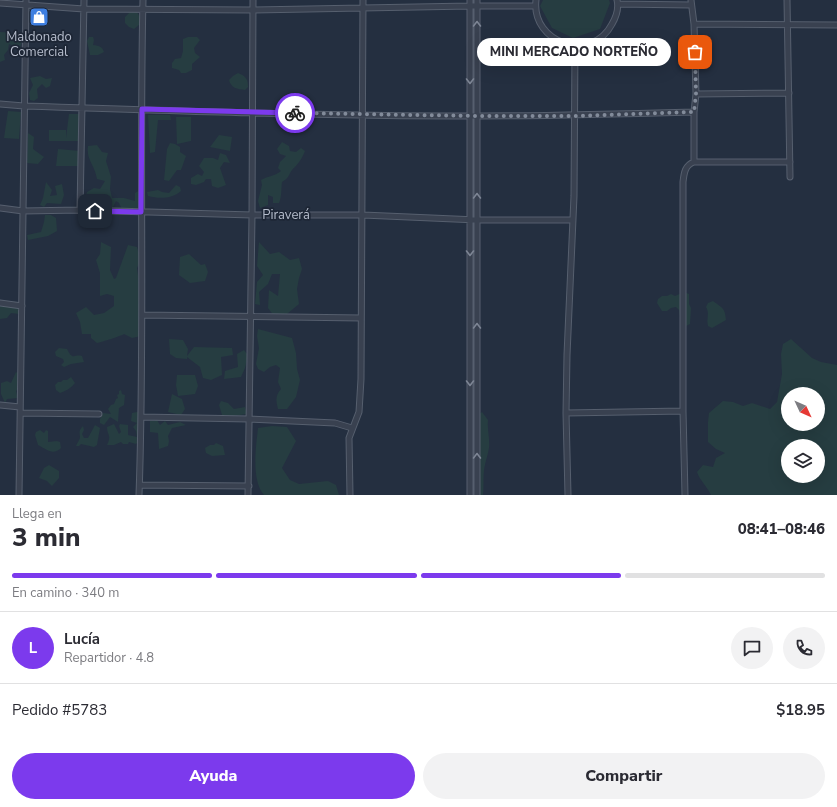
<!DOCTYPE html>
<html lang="es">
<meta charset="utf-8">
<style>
body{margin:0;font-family:"Nunito Sans",sans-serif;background:#f2f2f3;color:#2b2b33;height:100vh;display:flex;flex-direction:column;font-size:15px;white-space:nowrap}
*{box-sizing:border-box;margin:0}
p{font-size:13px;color:#7c7c81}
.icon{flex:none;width:22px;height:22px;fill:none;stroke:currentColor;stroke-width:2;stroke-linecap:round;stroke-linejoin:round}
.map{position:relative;height:495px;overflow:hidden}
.sheet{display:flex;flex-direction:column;background:#fff;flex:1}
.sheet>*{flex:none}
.needle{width:26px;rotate:134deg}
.fabs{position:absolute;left:781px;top:387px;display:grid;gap:8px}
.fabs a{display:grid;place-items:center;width:44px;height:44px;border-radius:50%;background:#fff;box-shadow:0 4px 16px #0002;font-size:20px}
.pin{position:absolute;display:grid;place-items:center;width:34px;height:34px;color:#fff;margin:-17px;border-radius:8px;box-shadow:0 2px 6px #0006}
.courier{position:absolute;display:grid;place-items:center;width:40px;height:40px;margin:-20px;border:3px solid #7c3aed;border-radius:50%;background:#fff;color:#222;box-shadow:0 1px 5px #0007}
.bubble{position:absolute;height:28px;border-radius:14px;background:#fff;box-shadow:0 4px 16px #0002;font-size:13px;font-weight:800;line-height:28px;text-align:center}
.head em{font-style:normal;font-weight:800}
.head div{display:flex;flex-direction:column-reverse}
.head{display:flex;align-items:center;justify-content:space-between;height:68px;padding:0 12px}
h1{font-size:26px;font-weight:800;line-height:30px}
.bar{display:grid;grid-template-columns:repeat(4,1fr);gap:6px 4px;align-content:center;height:48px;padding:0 12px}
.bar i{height:5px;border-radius:3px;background:#e1e1e2}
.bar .selected{background:#7c3aed}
.bar p{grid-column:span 4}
.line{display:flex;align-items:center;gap:10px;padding:0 12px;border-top:1px solid #e1e1e2}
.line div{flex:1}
.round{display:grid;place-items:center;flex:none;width:42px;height:42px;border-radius:21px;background:#f2f2f3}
.action{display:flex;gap:8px;margin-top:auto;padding:8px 12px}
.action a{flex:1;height:46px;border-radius:24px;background:#7c3aed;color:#fff;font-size:16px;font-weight:800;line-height:46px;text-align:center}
.action a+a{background:#f2f2f3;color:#2b2b33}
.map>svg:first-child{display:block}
.green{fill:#263d41;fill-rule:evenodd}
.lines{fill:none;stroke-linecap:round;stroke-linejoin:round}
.street-casing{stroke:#565f6e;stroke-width:7}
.street{stroke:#394150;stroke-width:5}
.oneway{stroke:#7d8594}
.done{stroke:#828b9a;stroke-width:4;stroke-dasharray:0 7.2}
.route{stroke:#7c3aed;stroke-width:5}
.labels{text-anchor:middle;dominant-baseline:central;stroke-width:3.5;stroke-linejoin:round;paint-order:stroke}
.poi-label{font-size:13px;fill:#b5bccb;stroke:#1d2635}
.street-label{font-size:13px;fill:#b5bccb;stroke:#1d2635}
</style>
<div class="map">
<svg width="837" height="495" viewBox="0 0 837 495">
<rect width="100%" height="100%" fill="#242f40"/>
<path class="green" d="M543,0h66l1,3 -10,26 -27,9 -21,-10 -12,-22z
M130,12h7l4,7 -2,6 -5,4 -5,-2 -4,-4v-6z
M0,32c11,1 16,1 22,10l-2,5h-4l-7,-3 -1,6 -4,5 1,5 -5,2z
M89,37h4l1,3 -1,5c6,1 9,1 11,7l-6,3h-8l-3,-14z
M188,37h9l3,3 -6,8 1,5 5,4 -8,7v6l-6,3h-5l-2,-3 -7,-2v-5l3,-4 6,-1 2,-7v-12z
M238,73c8,3 10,6 10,14l-3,3c-8,-1 -14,-2 -16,-10l4,-4z
M40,76l6,3 6,-1 -2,8 -4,2 -4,-4 -5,5 1,9 -4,3 -4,-1 -1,-7 4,-8 -3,-7z
M8,111l13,1 -2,27 -15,-1z
M69,114h10l1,27h-31v-11h17v8z
M148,115h22l1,5h-13l-3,32 -5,1z
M176,117h15v24l-14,3z
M28,133l6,4 -1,12 11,8 -6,7 -11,-1z
M219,135l13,2 -2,14 -20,-4z
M282,142l7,4 1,5 6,1 5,-4 4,3c-3,8 -7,13 -13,19 -4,6 -3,8 -10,12 -1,7 0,14 -3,21h-6v-6l-5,-2v10l-8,3 -2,-7 4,-16 -1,-5c7,-4 14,-4 20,-9l-3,-3 2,-6 6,-6 -6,-2 -3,-5z
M170,143l5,1 5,3v5l6,4 -5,14h-4l-8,11 -5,-1 3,-31z
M97,145l5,7 6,1 -2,8 5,16 -1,12 2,9h12l11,3v-8l5,-3v18l-18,1 -3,-6 -3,-2 -3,6 -12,1 -7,-3h-6l-3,-6 2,-7 7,-4 6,1 5,-8 -8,-2c-2,-14 -11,-19 -9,-33z
M58,149l22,2 -2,15h-22z
M220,153l6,2 4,8 -6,-1 -4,6 6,17 -8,3 -6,-2 -1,-7h-5l-2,3 -8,3 -5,-1v-6l7,-4 4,2 2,-4 -5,-6 5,-8h9l5,2z
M46,182l6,8 -2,6 7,-1 -2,-9 7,-2 2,11 -3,9 -14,-1 -3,4 -4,-2 3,-7z
M176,185l4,2 1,4c-9,8 -22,8 -33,5l-1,-4 11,-2 4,2 7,1z
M45,215h6l5,3 1,13 -9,5 -20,4 -1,-5 14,-3 3,-10z
M101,242l10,5 -1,23 4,9 2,-1 12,-33 9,2 4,13 -4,8 4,28 -2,10 2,30 -9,2 -8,-4c-3,2 -22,8 -27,9l-6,-5v-4h-9l-2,-12 -4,-9 10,-6 8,8 10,-2 10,-7v-10l-7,-2 -7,2v-23l-4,-13 4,-6z
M259,242l11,12 9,-2 11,8 9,-2 3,11 -3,9 -2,11 2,15 -12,10 -13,2 -6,-8 1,-18 9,6 2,-22h-8l-4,10 -9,8 1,13 -5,-1 2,-22 6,-7 -6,-9z
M189,254l12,11 4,-1 3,8 -3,9 -15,2 -11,-8 1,-18z
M684,292l5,2v10l2,4 -1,16 -4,2 -5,-3 -2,-13 -3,-3 -5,1 -4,3h-5l-5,-8 1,-4 4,-3h5l4,-2 4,2z
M713,301c9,7 12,6 13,19l-14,8 -4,-2c-2,-8 2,-12 -2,-19l2,-4z
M0,305l18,2 1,7 -8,-1 -4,5 -7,1z
M258,329l34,9 4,15 1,16 3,11 -4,17 -9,12h-9c-2,-8 -3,-13 3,-20l-3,-7 2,-14 -4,-3 -6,2 -6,5 -6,-3 -2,-5 3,-16 -2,-12z
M169,339l14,1 5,9 -1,7 7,-9 38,1 1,7 -12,2 1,18 -11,5 -8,-2 -3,-11 -13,-10v2l-11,-1 -6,-4z
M791,339l21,19 9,4 16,3v130h-126c-4,-9 -11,-14 -14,-23l6,-7 10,2 3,-9 9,-5 -9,-4 -8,-7v-20l1,-9 14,-12 10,1 10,4 9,-3 18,6 7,-7 5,-28 -1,-20 2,-10zM788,394h30v30h-30zM788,446h30v30h-30z
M59,348l8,1c6,12 7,5 15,7l2,6 -13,2 -7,3 -3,-2 3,-3 -1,-3 -7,-3 -1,-4z
M244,350l4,5 -3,13 -4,9 -17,2 1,-8 13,-4 -1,-13z
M16,372l3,2v14l-3,3 2,7 -11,1 -2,4 -4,-9v-11l6,-2 4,2z
M177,375h18l3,11 -3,8 -17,2 -2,-11z
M71,377l4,6c-4,5 -9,8 -15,10l-4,-3 -1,-5 3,-3h3l2,-2h4z
M121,390l1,4 3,1 -1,10 -5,3 -1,14 -8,-5 -6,8 -4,-2v-4l3,-6 8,1 -3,-5 3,-4 3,-1 2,-5 2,-1 -1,-3 2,-1v-3z
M172,394l10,5 3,10 -4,6 -13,-3z
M221,401l7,2 6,6 11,-2 2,7 -14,2 -11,-1 -3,-10z
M137,412l3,1v27l-4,4 -7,-2 -1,2h-5l-2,-2 -7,3h-7c5,-10 0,-10 0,-18l7,-3 5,10 2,-2 -2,-6 1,-2 8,1v10l9,2 -1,-6 -3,-4 4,-4 -6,-2 1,-8z
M482,412l6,8c-1,9 2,18 1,28 -1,7 -4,14 -5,22 -1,8 0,17 -1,25h-14l-1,-13 6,-19 -5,-8 7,-19 -5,-9 3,-9z
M157,420l3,5 5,-4 3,4 12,-3 6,3 -14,3 -4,8 1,5 -1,5 -9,3 -1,-16 -8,-1v-11z
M95,425l5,3 -3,17 -3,2 -13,-3 -2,2h-3c1,-3 3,-5 4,-8 0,-6 -2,-7 3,-12l1,4 -2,4 2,4h4z
M272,426l15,1 9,14 -14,27 8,12 9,4 29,-3 8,4 3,10h-75c-13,-15 -8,-48 -6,-67z
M40,430l4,3 2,-3 2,1v11l9,-1 3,1 1,6c-8,8 -15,1 -23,-3l-3,-10 1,-3z
M216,443l7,3 2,9 -13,1 -6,-3 -1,-5 5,-3h4z
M49,465l10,6v7l-7,8 -5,-5 -8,-3 5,-10z"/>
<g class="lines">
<defs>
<path id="street" d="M536,0c-5,44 56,63 76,24 4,-7 7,-16 5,-24
M691,0l3,24 143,1
M787,0l3,177
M0,3l84,6 169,1 217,-4h65
M618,4l73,1
M694,24l2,70 -2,18v50h96
M696,94l93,-1
M0,104l24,2c151,5 303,10 455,10 72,0 144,-2 215,-4
M0,208l23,3 57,-1 172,5h111l114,5h96
M80,210l4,-210
M0,303l22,3
M142,315l219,3
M0,405l20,2
M21,413l78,1
M566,413l117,-2
M141,417l108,2 86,4 17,5
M140,485l109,1
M19,495l7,-495
M139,495c6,-165 0,-330 4,-495
M248,495l4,-280 1,-215
M350,495l-1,-57 10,-26 2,-33 2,-379
M470,495v-495
M477,495v-495
M568,495l-2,-82 1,-58 7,-159 1,-151
M685,495l-2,-84v-229c1,-9 2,-17 11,-20"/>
</defs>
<use href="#street" class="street-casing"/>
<use href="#street" class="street"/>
</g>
<defs><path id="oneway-chevron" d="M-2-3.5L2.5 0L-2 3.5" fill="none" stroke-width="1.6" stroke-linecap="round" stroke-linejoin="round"/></defs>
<g class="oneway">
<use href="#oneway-chevron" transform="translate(477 24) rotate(-90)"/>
<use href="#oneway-chevron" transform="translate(470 81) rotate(90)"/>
<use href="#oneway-chevron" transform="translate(477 196) rotate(-90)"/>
<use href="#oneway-chevron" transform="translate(470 253) rotate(90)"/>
<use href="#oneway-chevron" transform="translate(477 326) rotate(-90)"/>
<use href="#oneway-chevron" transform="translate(470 383) rotate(90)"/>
<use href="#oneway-chevron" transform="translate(477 456) rotate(-90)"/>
</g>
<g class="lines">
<path class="done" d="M295,113l182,3h98l119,-4 2,-18 -1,-42"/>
<path class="route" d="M95,211l46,1 1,-103 153,4"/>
</g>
<defs>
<symbol id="shop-square" viewBox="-11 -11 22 22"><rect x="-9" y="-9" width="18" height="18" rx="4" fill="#3f7fe0" stroke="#1d2635"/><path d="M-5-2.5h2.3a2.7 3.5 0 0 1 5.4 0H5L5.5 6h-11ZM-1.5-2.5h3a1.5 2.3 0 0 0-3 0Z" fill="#fff"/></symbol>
</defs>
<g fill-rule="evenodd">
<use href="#shop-square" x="28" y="6" width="22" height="22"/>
</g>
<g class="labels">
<g class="poi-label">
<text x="39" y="37">Maldonado<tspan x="39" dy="15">Comercial</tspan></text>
</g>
<g class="street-label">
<text x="286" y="215">Piraverá</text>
</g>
</g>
</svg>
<div class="fabs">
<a><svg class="needle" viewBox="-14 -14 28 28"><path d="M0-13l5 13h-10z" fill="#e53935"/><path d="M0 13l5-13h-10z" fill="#7c7c81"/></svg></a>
<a><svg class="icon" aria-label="layers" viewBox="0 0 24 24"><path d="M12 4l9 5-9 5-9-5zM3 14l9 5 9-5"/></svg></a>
</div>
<div class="pin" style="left:695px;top:52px;background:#ea580c"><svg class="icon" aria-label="bag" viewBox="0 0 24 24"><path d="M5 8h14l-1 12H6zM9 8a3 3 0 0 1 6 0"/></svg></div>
<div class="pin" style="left:95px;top:211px;background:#1f2937"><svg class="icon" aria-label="home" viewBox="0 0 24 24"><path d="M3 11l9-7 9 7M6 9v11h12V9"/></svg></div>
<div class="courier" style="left:295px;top:113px"><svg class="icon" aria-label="bike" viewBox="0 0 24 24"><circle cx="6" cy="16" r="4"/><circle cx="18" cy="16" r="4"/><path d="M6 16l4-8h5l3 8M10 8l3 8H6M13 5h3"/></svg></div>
<div class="bubble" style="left:477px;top:38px;width:194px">MINI MERCADO NORTEÑO</div>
</div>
<section class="sheet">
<div class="head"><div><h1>3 min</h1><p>Llega en</p></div><em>08:41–08:46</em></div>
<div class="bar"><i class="selected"></i><i class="selected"></i><i class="selected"></i><i></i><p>En camino · 340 m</p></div>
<div class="line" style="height:72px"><b class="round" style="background:#7c3aed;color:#fff">L</b><div><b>Lucía</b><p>Repartidor · 4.8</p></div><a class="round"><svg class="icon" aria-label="chat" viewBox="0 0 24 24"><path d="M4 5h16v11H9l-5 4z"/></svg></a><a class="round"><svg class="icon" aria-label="phone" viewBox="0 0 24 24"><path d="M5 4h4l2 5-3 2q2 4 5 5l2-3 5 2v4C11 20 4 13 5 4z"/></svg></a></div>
<div class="line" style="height:52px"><div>Pedido #5783</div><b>$18.95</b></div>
<div class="action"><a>Ayuda</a><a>Compartir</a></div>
</section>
